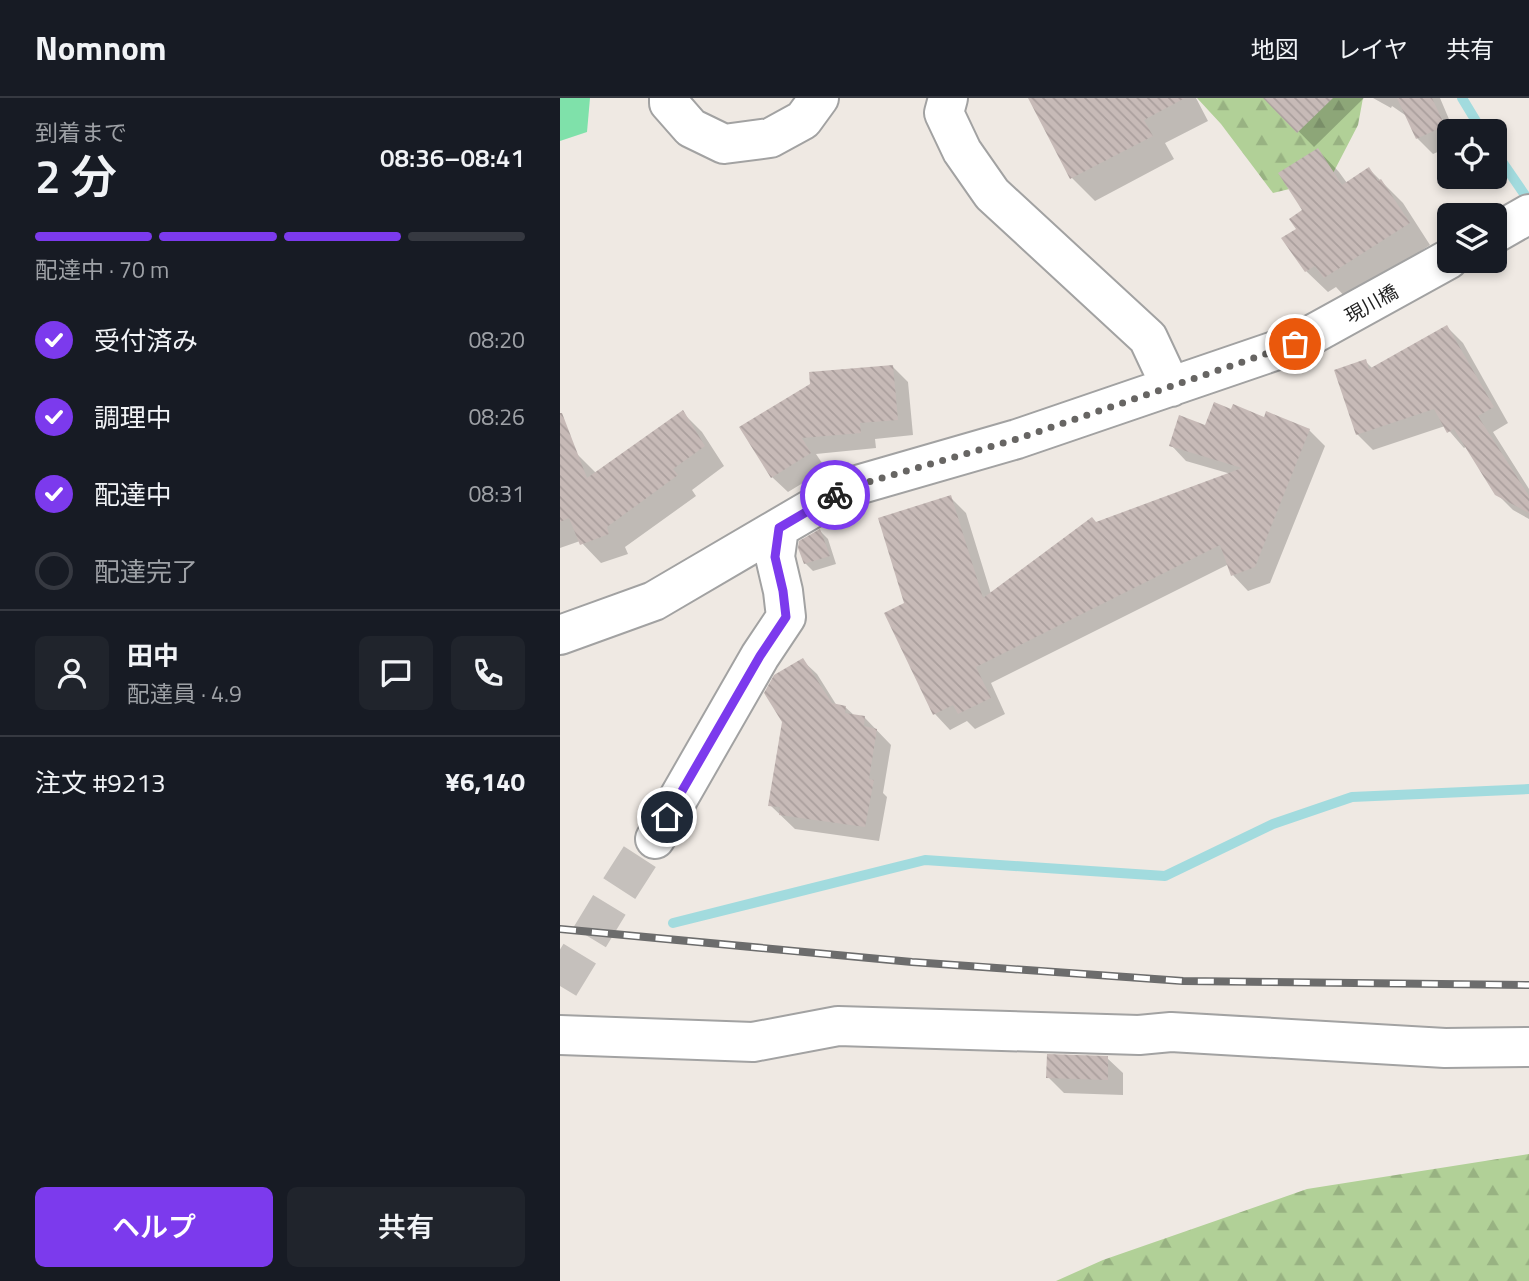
<!DOCTYPE html>
<html lang="ja">
<meta charset="utf-8">
<style>
body{margin:0;font-family:"Titillium Web","Noto Sans JP",sans-serif;background:#20242c;color:#f1f3f6;height:100vh;display:flex;flex-direction:column;font-size:26px;white-space:nowrap}
*{box-sizing:border-box;margin:0}
p{font-size:23px;color:#9ea1a6}
.icon{flex:none;width:38px;height:38px;fill:none;stroke:currentColor;stroke-width:2;stroke-linecap:round;stroke-linejoin:round}
.map{position:relative;flex:1;overflow:hidden}
.drawer{display:flex;flex-direction:column;background:#171b24;width:560px}
.drawer>*{flex:none}
.fabs{position:absolute;left:877px;top:21px;display:grid;gap:14px}
.fabs a{display:grid;place-items:center;width:70px;height:70px;border-radius:10px;background:#171b24;box-shadow:0 4px 10px #0003;font-size:35px}
.pin{position:absolute;display:grid;place-items:center;width:60px;height:60px;color:#fff;margin:-30px;border:4px solid #fff;border-radius:50%;box-shadow:0 2px 7px #0007}
.courier{position:absolute;display:grid;place-items:center;width:70px;height:70px;margin:-35px;border:5px solid #7c3aed;border-radius:50%;background:#fff;color:#222;box-shadow:0 2px 9px #0007}
.headline em{font-style:normal;font-weight:600}
.headline div{display:flex;flex-direction:column-reverse}
.headline{display:flex;align-items:center;justify-content:space-between;height:119px;padding:0 35px}
h1{font-size:46px;font-weight:600;line-height:52px}
.bar{display:grid;grid-template-columns:repeat(4,1fr);gap:10px 7px;align-content:center;height:84px;padding:0 35px}
.bar i{height:9px;border-radius:5px;background:#363941}
.bar .selected{background:#7c3aed}
.bar p{grid-column:span 4}
.line{display:flex;align-items:center;gap:18px;padding:0 35px;border-top:2px solid #363941}
.line div{flex:1}
.round{display:grid;place-items:center;flex:none;width:74px;height:74px;border-radius:10px;background:#20242c}
ol{padding:0 35px;list-style:none}
li{display:flex;align-items:center;gap:21px;height:77px}
li p{margin-inline-start:auto}
li .icon{padding:7px;border-radius:50%;background:#7c3aed;color:#fff;stroke-width:4}
li:last-child{color:#9ea1a6}
li i{width:38px;height:38px;border:4px solid #363941;border-radius:50%}
.button{display:flex;gap:14px;margin-top:auto;padding:14px 35px}
.button a{flex:1;height:80px;border-radius:10px;background:#7c3aed;color:#fff;font-size:28px;font-weight:600;line-height:80px;text-align:center}
.button a+a{background:#20242c;color:#f1f3f6}
header{display:flex;align-items:center;gap:42px;box-sizing:border-box;height:98px;padding:0 35px;background:#171b24;border-bottom:2px solid #363941}
header strong{font-size:33px}
nav{display:flex;gap:38px;margin-inline-start:auto;font-size:24px}
main{display:flex;flex:1;min-height:0}
.map>svg:first-child{display:block}
.forest{fill:url(#forest-firs)}
.pitch{fill:#7fe1aa}
.shadow{fill:#0003}
.lines{fill:none;stroke-linecap:round;stroke-linejoin:round}
.stream{stroke:#a2dbde;stroke-width:10}
.building{fill:url(#building-back-hatch)}
.minor-tunnel{stroke:#c5c0bc;stroke-width:38;stroke-dasharray:38 19;stroke-linecap:butt}
.minor-casing{stroke:#a2a2a2;stroke-width:42}
.minor{stroke:#fff;stroke-width:38}
.rail-casing{stroke:#6c6c6c;stroke-width:8}
.rail{stroke:#fff;stroke-width:5;stroke-dasharray:16;stroke-linecap:butt}
.done{stroke:#676563;stroke-width:7;stroke-dasharray:0 12.6}
.route{stroke:#7c3aed;stroke-width:9}
.labels{text-anchor:middle;dominant-baseline:central;stroke-width:7;stroke-linejoin:round;paint-order:stroke}
.street-label{font-size:19px;fill:#1e1e1e;stroke:#fff}
</style>
<header>
<strong>Nomnom</strong>
<nav><a>地図</a><a>レイヤ</a><a>共有</a></nav>
</header>
<main>
<section class="drawer">
<div class="headline"><div><h1>2 分</h1><p>到着まで</p></div><em>08:36–08:41</em></div>
<div class="bar"><i class="selected"></i><i class="selected"></i><i class="selected"></i><i></i><p>配達中 · 70 m</p></div>
<ol>
<li><svg class="icon" aria-label="check" viewBox="0 0 24 24"><path d="M5 12l5 5 9-10"/></svg>受付済み<p>08:20</p></li>
<li><svg class="icon" aria-label="check" viewBox="0 0 24 24"><path d="M5 12l5 5 9-10"/></svg>調理中<p>08:26</p></li>
<li><svg class="icon" aria-label="check" viewBox="0 0 24 24"><path d="M5 12l5 5 9-10"/></svg>配達中<p>08:31</p></li>
<li><i></i>配達完了</li>
</ol>
<div class="line" style="height:126px"><a class="round"><svg class="icon" aria-label="person" viewBox="0 0 24 24"><circle cx="12" cy="8" r="4"/><path d="M4 21q1-7 8-7t8 7"/></svg></a><div><b>田中</b><p>配達員 · 4.9</p></div><a class="round"><svg class="icon" aria-label="chat" viewBox="0 0 24 24"><path d="M4 5h16v11H9l-5 4z"/></svg></a><a class="round"><svg class="icon" aria-label="phone" viewBox="0 0 24 24"><path d="M5 4h4l2 5-3 2q2 4 5 5l2-3 5 2v4C11 20 4 13 5 4z"/></svg></a></div>
<div class="line" style="height:91px"><div>注文 #9213</div><b>¥6,140</b></div>
<div class="button"><a>ヘルプ</a><a>共有</a></div>
</section>
<div class="map">
<svg width="969" height="1183" viewBox="0 0 969 1183">
<defs>
<pattern id="forest-firs" width="22" height="20" patternUnits="userSpaceOnUse" patternTransform="scale(1.75)"><rect width="22" height="20" fill="#b1d097"/><path d="M5 1l3.5 6h-7zM16 11l3.5 6h-7z" fill="#98b282"/></pattern>
<pattern id="building-back-hatch" width="6" height="6" patternUnits="userSpaceOnUse" patternTransform="scale(1.75)"><rect width="6" height="6" fill="#c7bab7"/><path d="M-1 5l2 2M0 0l6 6M5-1l2 2" fill="none" stroke="#aa9f9d"/></pattern>
</defs>
<rect width="100%" height="100%" fill="#efe9e3"/>
<path class="forest" d="M637,0h166l-5,27 -28,54 -57,14 -52,-69z
M969,1056v127h-473l47,-21 204,-71z"/>
<path class="pitch" d="M0,0h30l-3,34 -27,9z"/>
<path class="shadow" d="M470,0h166l12,23 -43,22 9,16 -79,42 -23,-23z
M714,0h90l-50,49 -44,-45z
M813,0h67l14,33h-5v16l-16,7 -16,-16 -9,-21 -16,-11 -1,2z
M758,52l21,22 8,11 22,-14 34,34 27,42 -83,54 -11,-12 -8,5 -22,-21 -7,-42z
M887,229l16,16 45,80 -15,9 36,57v30l-16,-9 -16,-16 -30,-48 -3,2 -19,-22 -72,24 -16,-16 8,-73 8,8z
M333,269l15,15 5,53 -38,4 1,9 -60,6 10,15 -38,23 -16,-15 40,-92z
M122,314l20,20 22,34 -32,24 4,6 -71,51 3,7 -27,9 -21,-22 -20,7v-88l17,-6 20,20z
M705,321l44,11 16,16 -55,137 -22,8 -15,-16 -4,-11 -238,119 14,31 -30,15 -8,-8 -17,9 -15,-16 -48,-100 20,-10 43,-107 16,16 25,81 106,-70 134,-50 -45,-13 -15,-16 35,-18z
M260,433l8,8 8,25 -23,7 -8,-8z
M242,562l15,14 20,32 8,1 10,9 10,2 26,27 -8,48 4,4 -8,44 -84,-12 -25,-24z
M547,960l16,15v22l-59,-2 -16,-16z"/>
<g class="lines">
<path class="stream" d="M902,0l20,33
M934,52l35,51
M113,825l252,-63 240,16 108,-52 79,-27 177,-8"/>
</g>
<path class="building" d="M468,0h157l-41,22 9,16 -83,43z
M703,0h70l-36,35z
M837,0h35l13,28 -29,13z
M758,50l24,37 27,-18 9,14 3,-2 29,44 -86,55 -9,-12 -10,6 -24,-34 15,-9 -7,-10 13,-9 -24,-37z
M887,227l47,82 -16,9 51,80v17l-34,-18 -41,-66 -7,4 -13,-24 -78,26 -22,-65 32,-11 3,10z
M333,267l5,55 -38,3 1,10 -59,5 9,15 -40,25 -32,-51 71,-43 -1,-12z
M654,304l17,7 2,-5 31,13 2,-6 44,18 -55,138 -24,9 -11,-31 -244,122 15,31 -33,16 -5,-9 -20,10 -49,-102 20,-10 -26,-85 73,-23 32,103 109,-81 4,5 146,-54 -73,-22 10,-31 26,10z
M123,312l22,36 -32,23 5,6 -71,52 2,7 -29,11 -11,-27 -9,4v-109h2l25,65z
M260,431l10,27 -26,8 -6,-16 1,-7z
M243,560l29,45 14,3 -1,7 20,3 -1,10 13,3 -8,50 5,1 -9,47 -86,-12 1,-8 -12,-1 14,-84 -18,-29 10,-18z
M487,956l61,2v24l-62,-2z"/>
<g class="lines">
<path class="minor-tunnel" d="M0,888l59,-97 27,-42 9,-8"/>
<defs>
<path id="minor" d="M109,0v5l22,25 33,16 46,-6 33,-18 16,-22
M388,0l-4,15 18,38 30,43 156,144 23,49
M934,136l35,-20
M0,537l94,-34 193,-113 170,-49 278,-95 154,-85
M95,741l105,-183 26,-39 -3,-26 -8,-34 4,-29
M0,937l193,7 85,-16 301,9 32,-3 274,16 84,-1"/>
</defs>
<use href="#minor" class="minor-casing"/>
<use href="#minor" class="minor"/>
<defs>
<path id="rail" d="M0,831l352,33 271,19 346,4"/>
</defs>
<use href="#rail" class="rail-casing"/>
<use href="#rail" class="rail"/>
</g>
<g class="lines">
<path class="done" d="M275,397l12,-7 170,-49 278,-95"/>
<path class="route" d="M107,719l93,-161 26,-39 -3,-26 -8,-34 4,-29 56,-33"/>
</g>
<g class="labels">
<g class="street-label">
<text transform="translate(811 205) rotate(-29)">現川橋</text>
</g>
</g>
</svg>
<div class="fabs">
<a><svg class="icon" aria-label="locate" viewBox="0 0 24 24"><circle cx="12" cy="12" r="6"/><path d="M12 2v4M12 18v4M2 12h4M18 12h4"/></svg></a>
<a><svg class="icon" aria-label="layers" viewBox="0 0 24 24"><path d="M12 4l9 5-9 5-9-5zM3 14l9 5 9-5"/></svg></a>
</div>
<div class="pin" style="left:735px;top:246px;background:#ea580c"><svg class="icon" aria-label="bag" viewBox="0 0 24 24"><path d="M5 8h14l-1 12H6zM9 8a3 3 0 0 1 6 0"/></svg></div>
<div class="pin" style="left:107px;top:719px;background:#1f2937"><svg class="icon" aria-label="home" viewBox="0 0 24 24"><path d="M3 11l9-7 9 7M6 9v11h12V9"/></svg></div>
<div class="courier" style="left:275px;top:397px"><svg class="icon" aria-label="bike" viewBox="0 0 24 24"><circle cx="6" cy="16" r="4"/><circle cx="18" cy="16" r="4"/><path d="M6 16l4-8h5l3 8M10 8l3 8H6M13 5h3"/></svg></div>
</div>
</main>
